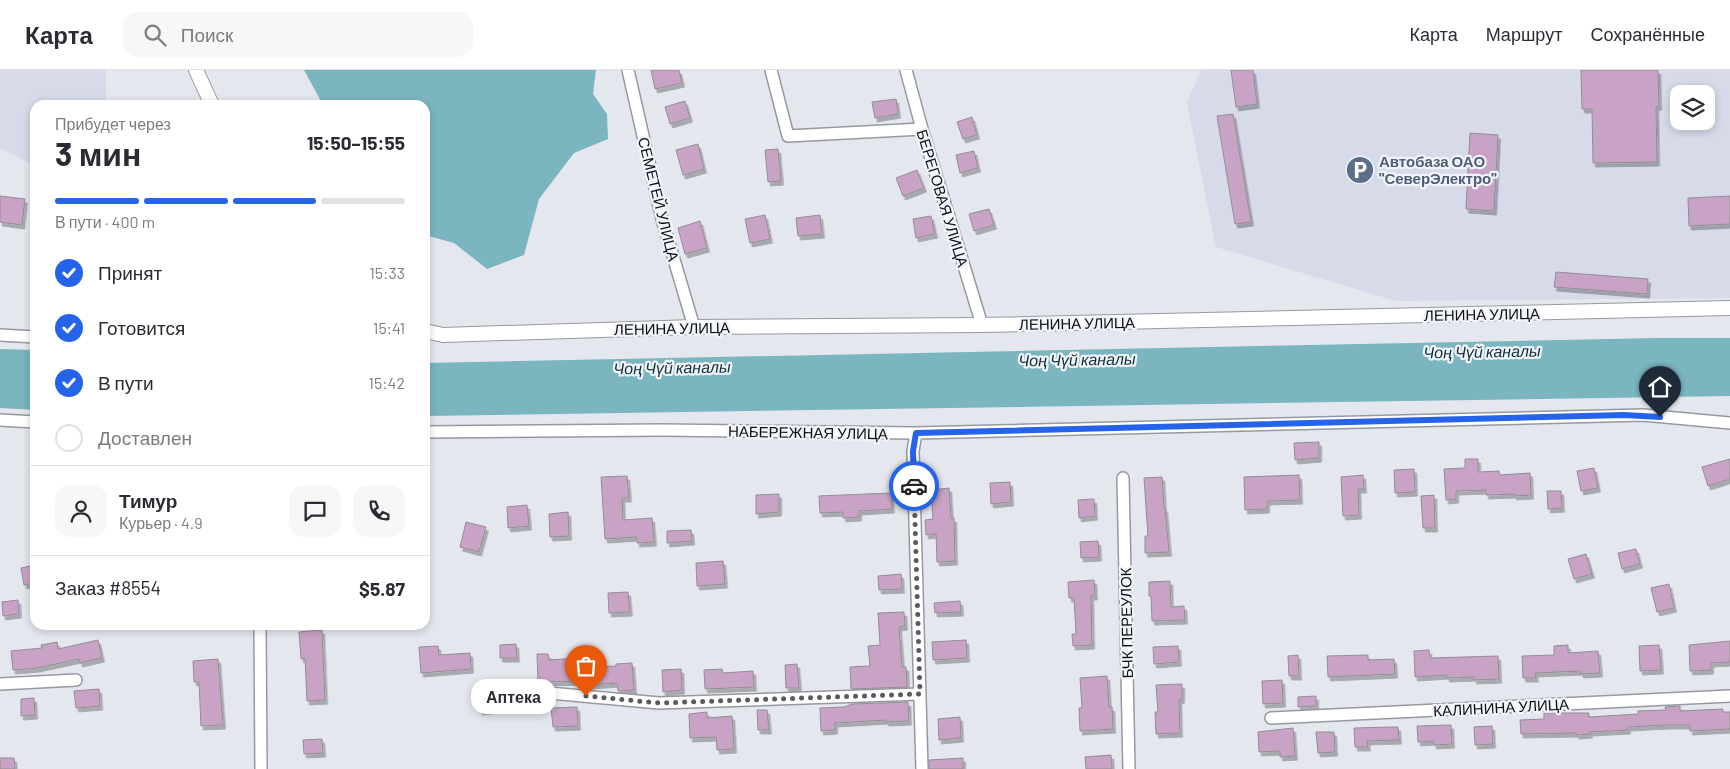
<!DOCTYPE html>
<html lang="ru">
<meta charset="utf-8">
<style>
body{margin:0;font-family:Barlow,sans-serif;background:#f7f7f7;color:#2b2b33;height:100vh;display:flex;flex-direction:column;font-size:19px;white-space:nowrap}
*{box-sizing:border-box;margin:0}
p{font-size:16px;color:#7c7c81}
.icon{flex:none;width:28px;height:28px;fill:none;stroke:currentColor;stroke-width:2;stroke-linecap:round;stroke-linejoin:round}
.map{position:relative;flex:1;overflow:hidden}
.sheet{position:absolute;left:30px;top:30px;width:400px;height:530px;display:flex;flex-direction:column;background:#fff;border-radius:15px;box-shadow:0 2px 8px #0003}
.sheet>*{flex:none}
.controls{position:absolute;left:1670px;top:15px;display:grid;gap:10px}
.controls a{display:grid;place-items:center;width:45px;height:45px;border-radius:10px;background:#fff;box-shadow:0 2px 8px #0003;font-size:25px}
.pin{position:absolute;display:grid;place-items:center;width:42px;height:42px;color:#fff;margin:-51px -21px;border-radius:50% 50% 50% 0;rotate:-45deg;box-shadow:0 0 5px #0007}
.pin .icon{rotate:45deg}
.courier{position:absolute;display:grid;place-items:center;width:50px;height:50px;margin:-25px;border:4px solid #2563eb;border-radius:50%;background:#fff;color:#222;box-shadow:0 1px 6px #0007}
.bubble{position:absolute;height:35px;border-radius:15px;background:#fff;box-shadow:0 2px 8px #0003;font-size:16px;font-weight:700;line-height:35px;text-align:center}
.head em{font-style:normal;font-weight:700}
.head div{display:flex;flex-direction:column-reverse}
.head{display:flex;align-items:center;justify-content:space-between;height:85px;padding:0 25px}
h1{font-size:32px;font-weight:700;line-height:38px}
.bar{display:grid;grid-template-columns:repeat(4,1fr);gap:8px 5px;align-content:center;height:60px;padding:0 25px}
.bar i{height:6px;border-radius:4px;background:#e1e1e2}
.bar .selected{background:#2563eb}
.bar p{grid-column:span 4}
.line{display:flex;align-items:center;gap:12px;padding:0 25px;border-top:1px solid #e1e1e2}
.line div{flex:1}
.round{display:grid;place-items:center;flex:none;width:52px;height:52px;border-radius:15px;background:#f7f7f7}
ol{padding:0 25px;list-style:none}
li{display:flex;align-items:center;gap:15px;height:55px}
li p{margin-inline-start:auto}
li .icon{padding:5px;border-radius:50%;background:#2563eb;color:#fff;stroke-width:4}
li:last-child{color:#7c7c81}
li i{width:28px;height:28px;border:2px solid #e1e1e2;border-radius:50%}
header{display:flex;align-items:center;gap:30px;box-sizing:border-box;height:70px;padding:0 25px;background:#fff;border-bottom:1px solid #e1e1e2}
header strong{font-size:24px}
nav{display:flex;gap:28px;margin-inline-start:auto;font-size:18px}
.search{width:350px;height:45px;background:#f7f7f7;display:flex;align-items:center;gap:12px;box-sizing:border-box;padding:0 18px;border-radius:15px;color:#7c7c81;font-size:19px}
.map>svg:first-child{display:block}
.built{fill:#d6dae9;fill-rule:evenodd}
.water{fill:#7ab5c0}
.building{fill:#c9a3c5;stroke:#938d93;filter:url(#shadow)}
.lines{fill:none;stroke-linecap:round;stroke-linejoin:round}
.minor-casing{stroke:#9799a0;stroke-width:14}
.tertiary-casing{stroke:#9799a0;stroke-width:16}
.minor{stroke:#fff;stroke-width:11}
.tertiary{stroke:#fff;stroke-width:14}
.done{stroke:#5a5b5f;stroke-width:5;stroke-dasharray:0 9}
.route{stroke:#2563eb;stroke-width:6}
.labels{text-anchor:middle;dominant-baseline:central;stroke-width:4.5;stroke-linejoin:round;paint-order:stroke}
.service-label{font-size:15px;font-weight:bold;fill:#4e5e75;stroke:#f2f4fc;text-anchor:start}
.street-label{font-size:15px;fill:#0f0f12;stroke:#f2f4fc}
.water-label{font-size:16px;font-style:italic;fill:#113035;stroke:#f2f4fc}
</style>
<header>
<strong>Карта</strong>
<div class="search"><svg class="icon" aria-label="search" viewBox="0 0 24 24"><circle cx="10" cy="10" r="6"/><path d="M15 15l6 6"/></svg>Поиск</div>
<nav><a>Карта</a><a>Маршрут</a><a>Сохранённые</a></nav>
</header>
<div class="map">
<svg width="1730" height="699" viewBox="0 0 1730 699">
<defs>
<filter id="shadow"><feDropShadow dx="2.5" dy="4" stdDeviation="0" flood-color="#0004"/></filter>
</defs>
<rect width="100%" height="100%" fill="#e4e7ee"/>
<path class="built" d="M0,0h106v35h-71v61l-35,-18z
M1201,0h529v228l-334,3 -180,-54 -29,-144zM1679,24h27v27h-27z"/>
<path class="water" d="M304,0h292l-3,24 14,20 1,25 -34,14 -35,46 -15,56 -37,14 -33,-26 -29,-8v-130h-102z
M1657,268h73v58l-1305,20v-53z
M0,279l35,1v60l-35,-2z"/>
<path class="building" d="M651,0h28l3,13 -27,6z
M1231,0h22l4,34 -21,3z
M1581,0h77l1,36 -3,1 1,55 -64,1 -1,-54h-10z
M896,29l2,15 -23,4 -3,-16z
M685,31l5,17 -20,6 -5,-17z
M1233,44l18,108 -16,2 -18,-108z
M972,47l5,18 -14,4 -6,-17z
M1470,63l28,2 -4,76 -28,-2z
M698,74l6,25 -21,6 -7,-25z
M778,79l3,32 -13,1 -3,-32z
M974,81l4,17 -18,5 -4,-18z
M917,100l7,18 -21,8 -7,-18z
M0,126l25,3 -3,26 -22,-3z
M1730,126v28l-41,2 -1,-28z
M989,139l5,16 -20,6 -5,-17z
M765,145l5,24 -20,4 -5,-24z
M820,145l2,19 -24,2 -2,-18z
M931,146l4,18 -19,4 -3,-19z
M700,151l7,27 -22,6 -7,-26z
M1556,202l92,7 -1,15 -93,-7z
M1319,372v16l-24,2 -1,-17z
M1465,389h13v13l21,-1 1,4 30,-2 1,22 -17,1v-2l-28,1v-5l-30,1v8l-10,1 -2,-31 21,-1z
M1730,389v20l-22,7 -6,-19z
M1594,398l4,20 -17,3 -4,-20z
M1414,399l1,23 -20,1 -1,-23z
M1299,405l1,25 -33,1v8l-22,1 -1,-33z
M1363,405l1,14h-6l1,26 -16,1 -2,-39z
M627,406l2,22h-7l1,22 29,-2 2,24 -17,1v-6l-32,2 -4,-62z
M1162,407l2,31h1l4,44 -24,1v-17h3l-4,-58z
M1010,412l1,20 -20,2 -1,-21z
M949,418l2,30h3l1,43 -18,1 -1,-28 -10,1 -1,-15 8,-1 -2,-29z
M1547,421h14l1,17 -14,1z
M891,423l1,16 -33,2v6l-16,1v-6l-23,1 -1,-17z
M779,424v18l-23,2v-19z
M1434,425l1,33h-12l-2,-32z
M1094,429l1,17 -16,2 -1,-18z
M527,435l2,21 -21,2 -1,-21z
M568,442l1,24 -19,1 -1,-23z
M466,452l20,5 -7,25 -19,-5z
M691,460l1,11 -25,2v-12z
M1098,471l1,16 -18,1 -1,-16z
M1636,479l4,15 -18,5 -4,-16z
M1586,484l6,20 -18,5 -6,-20z
M723,491l2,23 -28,2 -1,-23z
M35,495v18l-11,2 -3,-17z
M901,504l1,15 -23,1 -1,-14z
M1094,510l1,16h-4l1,49 -19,1 -1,-12h4l-2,-36h-5l-1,-16z
M1170,511l1,26 13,-1 1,14 -33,1 -1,-25h-2v-14z
M1669,514l5,24 -17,4 -6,-24z
M628,522l2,20 -21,1 -1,-20z
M18,530l1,14 -16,2 -1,-14z
M960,531l1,11 -26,1 -1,-10z
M904,542l1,14 -6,1 3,40h4l1,20 -56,2 -1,-22 20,-1 -2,-20 12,-1 -2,-32z
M322,560l3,70 -18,1 -2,-43 -4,1 -2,-27z
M98,570l4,18 -22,5 -1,-4 -42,9 -24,2 -2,-19 31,-3 -1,-3 16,-3 1,7z
M966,570l1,18 -34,2 -1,-18z
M1730,571v21l-19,1v7l-21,1 -1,-26z
M516,574l1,14h-17v-13z
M1568,575v8l30,-2 2,22 -19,1 -1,-3 -45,2 1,5h-13l-1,-22 32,-1v-9z
M1659,575l2,25 -21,1 -1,-25z
M438,576l1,9 31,-2 1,16 -50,4 -2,-26z
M1178,576l1,16 -25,2 -1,-17z
M1429,580l1,8 68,-2 1,23 -25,1v-3l-27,1v-3l-32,2 -1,-26z
M537,584h11l1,6 30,-2 1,10 36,-2v-2l16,-1 2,27 -16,1 -1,-8 -27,2 -1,-4 -51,1z
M1298,585l1,21h-10l-1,-20z
M1368,585v5l26,-1 1,15 -67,3 -1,-21z
M218,589l5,66 -22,1 -2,-44h-5l-1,-21z
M797,594l2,24h-13l-1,-23z
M681,599l1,21 -19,2 -1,-22z
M722,599l1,4 30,-2 1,16 -49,2 -1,-19z
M1107,606l2,31h3l1,22 -33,2 -1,-23h3l-2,-30z
M1282,610l1,23 -20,1 -1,-23z
M1182,614v15l-3,1 1,33 -24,1 -1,-22h3l-2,-27z
M99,619l1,17 -24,2 -2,-17z
M1316,626v10l-18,1v-10z
M497,627v12l-17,2 -1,-13z
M34,628l1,17 -14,1v-17z
M908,632l1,19 -23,1v-2l-51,3v7l-14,1 -1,-23 24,-1 8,-3z
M1680,636v5l43,-2v3h7v17l-40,2v-6h-24l-38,2v3l-38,2v2l-14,1v-2l-55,1 -1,-14 24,-1v-6h45v4l49,-3v-3l28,-1 -1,-3z
M577,637l1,19 -25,1 -2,-19z
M757,640h10l2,20h-11z
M707,642v6l25,-2 2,33 -17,1 -1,-13 -26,1 -1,-24z
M960,647l1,21 -22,2 -1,-21z
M1451,655l1,19 -18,1 -1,-4 -15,1 -1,-16z
M1492,656l1,18 -18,1 -1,-18z
M1392,657h6l1,13 -32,1 1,6h-13l-1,-19z
M1293,658l2,28 -15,1v-6l-21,1 -1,-20z
M1316,662h18l1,20 -17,1z
M322,669l1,14 -19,1 -1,-14z
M1111,685l1,14h-26l-1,-12z
M0,688h14l1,11h-15z
M963,688v11h-34v-9z"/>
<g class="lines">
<defs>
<path id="minor" d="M628,0l34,149 32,108
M771,0l17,66 134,-7
M906,0l16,59 60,196
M0,265l35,2
M0,350l35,2
M425,362l237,-2 254,3 727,-18 87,8
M916,363l-3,18 9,318
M1123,408l6,291
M260,555l1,144
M0,614l76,-4
M495,618l164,15 261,-9
M1271,648l459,-22"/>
<path id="tertiary" d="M196,0l16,35
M425,261l18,4 251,-8 288,-2 748,-17"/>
</defs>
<use href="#minor" class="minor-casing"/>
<use href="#tertiary" class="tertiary-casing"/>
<use href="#minor" class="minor"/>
<use href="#tertiary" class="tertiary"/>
</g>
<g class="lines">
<path class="done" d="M586,626l73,7 261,-9 -6,-208"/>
<path class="route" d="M914,416l-1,-35 3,-18 708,-18 36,2"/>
</g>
<defs>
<symbol id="parking-disc" viewBox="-11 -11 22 22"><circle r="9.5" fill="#5c6f8a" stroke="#f2f4fc"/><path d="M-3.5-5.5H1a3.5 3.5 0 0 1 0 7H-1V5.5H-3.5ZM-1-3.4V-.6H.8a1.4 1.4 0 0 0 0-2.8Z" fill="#fff"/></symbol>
</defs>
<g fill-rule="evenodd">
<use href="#parking-disc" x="1344" y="84" width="32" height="32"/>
</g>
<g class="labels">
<g class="service-label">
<text x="1379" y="91">Автобаза ОАО<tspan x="1379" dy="17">"СеверЭлектро"</tspan></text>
</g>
<g class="street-label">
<text transform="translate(943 128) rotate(73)">БЕРЕГОВАЯ УЛИЦА</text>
<text transform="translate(659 129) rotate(76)">СЕМЕТЕЙ УЛИЦА</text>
<text transform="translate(1482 244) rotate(-1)">ЛЕНИНА УЛИЦА</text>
<text transform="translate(1077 253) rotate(-1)">ЛЕНИНА УЛИЦА</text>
<text transform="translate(672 258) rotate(-1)">ЛЕНИНА УЛИЦА</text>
<text transform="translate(808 362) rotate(1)">НАБЕРЕЖНАЯ УЛИЦА</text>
<text transform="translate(1126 553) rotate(-91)">БЧК ПЕРЕУЛОК</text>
<text transform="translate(1501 637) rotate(-3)">КАЛИНИНА УЛИЦА</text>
</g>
<g class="water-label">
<text transform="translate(1482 281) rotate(-1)">Чоң Чүй каналы</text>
<text transform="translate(1077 289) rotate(-1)">Чоң Чүй каналы</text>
<text transform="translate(672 297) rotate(-1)">Чоң Чүй каналы</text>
</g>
</g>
</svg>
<div class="controls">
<a><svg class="icon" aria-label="layers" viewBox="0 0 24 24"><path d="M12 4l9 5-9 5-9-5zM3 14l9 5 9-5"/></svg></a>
</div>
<div class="pin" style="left:586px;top:626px;background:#ea580c"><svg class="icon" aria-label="bag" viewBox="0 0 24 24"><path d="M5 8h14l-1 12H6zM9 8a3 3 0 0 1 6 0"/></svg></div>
<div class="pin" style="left:1660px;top:347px;background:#1f2937"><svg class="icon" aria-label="home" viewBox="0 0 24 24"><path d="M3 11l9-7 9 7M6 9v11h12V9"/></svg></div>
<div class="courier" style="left:914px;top:416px"><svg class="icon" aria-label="car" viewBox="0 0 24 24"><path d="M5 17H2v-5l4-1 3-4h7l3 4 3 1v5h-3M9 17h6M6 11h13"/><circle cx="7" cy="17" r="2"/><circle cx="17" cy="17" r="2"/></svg></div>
<div class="bubble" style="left:471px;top:609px;width:85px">Аптека</div>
<section class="sheet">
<div class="head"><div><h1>3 мин</h1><p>Прибудет через</p></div><em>15:50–15:55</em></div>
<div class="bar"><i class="selected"></i><i class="selected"></i><i class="selected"></i><i></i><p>В пути · 400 m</p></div>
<ol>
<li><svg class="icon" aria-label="check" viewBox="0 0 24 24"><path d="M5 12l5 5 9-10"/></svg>Принят<p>15:33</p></li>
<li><svg class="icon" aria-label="check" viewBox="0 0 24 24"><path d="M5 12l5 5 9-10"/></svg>Готовится<p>15:41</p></li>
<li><svg class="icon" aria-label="check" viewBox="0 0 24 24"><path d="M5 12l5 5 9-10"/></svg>В пути<p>15:42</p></li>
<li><i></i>Доставлен</li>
</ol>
<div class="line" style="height:90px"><a class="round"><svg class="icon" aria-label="person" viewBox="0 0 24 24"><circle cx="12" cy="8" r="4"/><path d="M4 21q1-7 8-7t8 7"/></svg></a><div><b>Тимур</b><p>Курьер · 4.9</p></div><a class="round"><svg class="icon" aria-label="chat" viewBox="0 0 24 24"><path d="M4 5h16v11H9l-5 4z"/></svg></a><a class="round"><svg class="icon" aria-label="phone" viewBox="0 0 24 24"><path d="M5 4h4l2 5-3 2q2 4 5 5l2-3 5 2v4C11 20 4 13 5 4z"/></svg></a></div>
<div class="line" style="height:65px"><div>Заказ #8554</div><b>$5.87</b></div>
</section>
</div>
